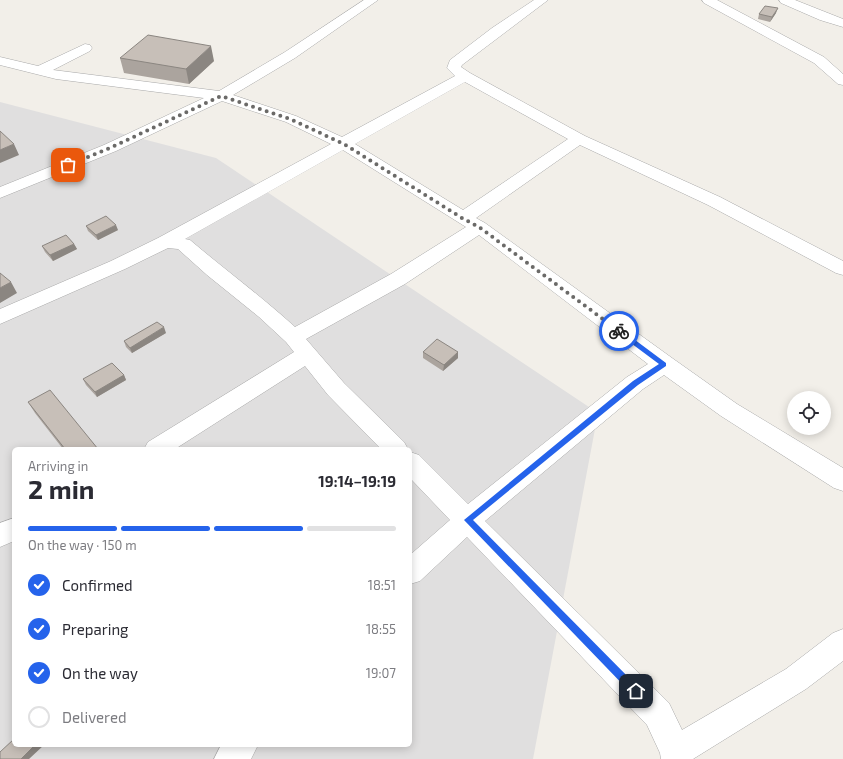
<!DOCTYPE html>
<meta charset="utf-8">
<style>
body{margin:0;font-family:"Exo 2",sans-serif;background:#f7f7f7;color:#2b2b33;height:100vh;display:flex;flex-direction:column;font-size:15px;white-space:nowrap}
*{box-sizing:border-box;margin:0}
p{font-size:13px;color:#7c7c81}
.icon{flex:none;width:22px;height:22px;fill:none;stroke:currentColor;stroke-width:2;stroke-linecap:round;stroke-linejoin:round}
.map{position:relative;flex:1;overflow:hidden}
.details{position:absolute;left:12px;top:447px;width:400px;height:300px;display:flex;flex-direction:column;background:#fff;border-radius:6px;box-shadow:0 2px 10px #0003}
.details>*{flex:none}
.buttons{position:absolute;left:787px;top:391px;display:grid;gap:8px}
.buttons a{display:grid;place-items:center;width:44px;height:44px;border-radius:50%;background:#fff;box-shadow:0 2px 10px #0003;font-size:20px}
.pin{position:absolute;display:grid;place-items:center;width:34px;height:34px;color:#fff;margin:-17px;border-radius:8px;box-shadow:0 2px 6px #0006}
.courier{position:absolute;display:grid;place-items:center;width:40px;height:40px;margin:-20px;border:3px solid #2563eb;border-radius:50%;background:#fff;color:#222;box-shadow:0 1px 5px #0007}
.head em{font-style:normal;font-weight:700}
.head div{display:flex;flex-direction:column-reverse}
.head{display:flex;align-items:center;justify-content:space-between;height:68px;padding:0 16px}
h1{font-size:26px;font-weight:700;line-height:30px}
.bar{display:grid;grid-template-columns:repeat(4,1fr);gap:6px 4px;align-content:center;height:48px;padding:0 16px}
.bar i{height:5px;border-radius:3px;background:#e1e1e2}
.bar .selected{background:#2563eb}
.bar p{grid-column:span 4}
ol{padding:0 16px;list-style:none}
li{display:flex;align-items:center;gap:12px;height:44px}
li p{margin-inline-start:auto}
li .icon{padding:4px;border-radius:50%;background:#2563eb;color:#fff;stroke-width:4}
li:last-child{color:#7c7c81}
li i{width:22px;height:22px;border:2px solid #e1e1e2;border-radius:50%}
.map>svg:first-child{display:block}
.residential{fill:#e0dfdf;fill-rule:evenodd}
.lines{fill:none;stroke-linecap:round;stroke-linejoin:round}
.minor-casing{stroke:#a9a9a9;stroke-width:1}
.minor{fill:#fff;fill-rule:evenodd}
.wall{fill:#aba49e}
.shaded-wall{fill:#8b8681}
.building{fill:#c7bfb8;stroke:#8b8681}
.route{fill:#2563eb}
.done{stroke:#6b6a68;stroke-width:4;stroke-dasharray:0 7.2}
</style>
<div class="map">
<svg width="843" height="759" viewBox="0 0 843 759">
<rect width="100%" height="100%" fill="#f2efe9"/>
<path class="residential" d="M0,102l216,56 382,255 -65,346h-533zM14,449h396v296h-396z"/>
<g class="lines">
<defs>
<path id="minor" d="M364,0h14l-83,58 -62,37 63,21 46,21 113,-61 -8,-8 3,-8 42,-32 42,-28h14l-86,65 -1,2 9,6 115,63 135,61 123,64v14l-7,-2 -128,-68 -128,-60 -104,73 9,5 187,135 65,46 106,64v23l-9,-3 -113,-72 -57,-41 -21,14 -158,132 184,182 13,27 104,-61 47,-36 10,-4v32l-37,28 -113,70h-32l-1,-6 -13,-28 -180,-188 -47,44 -10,3v-29l40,-35 -40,-42v-26l9,3 49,49 159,-127 21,-13 -169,-129 -74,49 -99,55 38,44 60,59 4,7h-27l-53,-54 -23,-29 -130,83h-31l4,-7 146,-90 -8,-10 -27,-25 -52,-42 -29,-26 -10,-1 -43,21 -125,55v-15l111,-48 47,-23 173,-94 -45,-22 -64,-21 -106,50 -116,47v-11l104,-42 100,-47 -148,-19 -56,-14v-8l38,9 47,-22 5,1 2,3 -2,3 -37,19 166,21 66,-39zM465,82l103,57 -105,71 -108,-66zM343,150l123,77 -75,47 -96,53c-34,-31 -71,-58 -105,-87l-5,-1z
M702,0h15l107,57 19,17v11l-5,-1 -24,-21 -110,-60z
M779,0h16l48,19v8l-23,-7 -39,-17z
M14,518v23l-14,6v-24z
M221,745h37l-7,14h-37z"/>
</defs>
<use href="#minor" class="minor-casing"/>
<use href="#minor" class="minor"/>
</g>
<path class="wall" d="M776,13l-6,9 -12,-3 1,-5z
M120,58l94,3 -25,23 -65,-11z
M86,226l32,4 -20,10 -10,-9z
M74,244l3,5 -24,12 -8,-9 -3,-6z
M166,333l-34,20 -6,-6 -2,-6z
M423,352h35v6l-15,13 -20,-13z
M124,375l2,5 -29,17 -11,-12 -3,-6z
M28,402l70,47h-35l-28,-36z"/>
<path class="shaded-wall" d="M778,8l-2,5 -6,9 2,-5z
M211,46l3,15 -25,23 -3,-15z
M14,144l5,11 -19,8v-13z
M116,225l2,5 -20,10 -2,-5z
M74,244l3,5 -24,12 -3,-6z
M11,282l6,11 -17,10v-15z
M164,327l2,6 -34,20 -2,-5z
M458,352v6l-15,13 1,-6z
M124,375l2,5 -29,17 -2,-5z
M35,745h9l-15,14h-8z"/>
<path class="building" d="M765,6l13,2 -6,9 -13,-3z
M148,35l63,11 -25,23 -66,-11z
M0,131l14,13 -14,6z
M106,216l10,9 -20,10 -10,-9z
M66,235l8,9 -24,11 -8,-9z
M0,273l11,9 -11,6z
M157,322l7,5 -34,21 -6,-7z
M437,339l21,13 -14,13 -21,-13z
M112,363l12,12 -29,17 -12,-13z
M50,390l48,59h-33l-37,-47z
M14,739v6h21l-14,14h-21v-7z"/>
<path class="route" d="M619,328l47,35v3l-28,19 -165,135 166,168 1,3 -1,3 -3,1 -4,-1 -168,-174 169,-139 26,-17 -43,-32v-3z"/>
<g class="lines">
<path class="done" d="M68,165l42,-17 111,-52 69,23 54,25 118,74 17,9 140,104"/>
</g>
</svg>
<div class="buttons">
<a><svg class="icon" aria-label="locate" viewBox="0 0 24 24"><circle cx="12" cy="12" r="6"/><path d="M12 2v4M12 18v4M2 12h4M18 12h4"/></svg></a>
</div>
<div class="pin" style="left:68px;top:165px;background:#ea580c"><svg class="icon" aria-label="bag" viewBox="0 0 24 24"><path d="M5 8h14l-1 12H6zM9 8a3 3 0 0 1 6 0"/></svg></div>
<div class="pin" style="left:636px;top:691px;background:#1f2937"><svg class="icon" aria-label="home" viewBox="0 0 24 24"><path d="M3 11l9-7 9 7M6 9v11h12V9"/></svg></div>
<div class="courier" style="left:619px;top:331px"><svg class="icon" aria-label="bike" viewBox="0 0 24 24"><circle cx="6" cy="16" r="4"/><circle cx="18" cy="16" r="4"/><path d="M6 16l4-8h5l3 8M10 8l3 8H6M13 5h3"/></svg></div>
<section class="details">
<div class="head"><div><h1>2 min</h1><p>Arriving in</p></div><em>19:14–19:19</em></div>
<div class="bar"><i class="selected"></i><i class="selected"></i><i class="selected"></i><i></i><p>On the way · 150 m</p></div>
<ol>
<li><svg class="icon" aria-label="check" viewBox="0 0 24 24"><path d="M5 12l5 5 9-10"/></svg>Confirmed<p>18:51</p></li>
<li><svg class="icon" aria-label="check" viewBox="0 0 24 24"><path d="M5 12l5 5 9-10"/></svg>Preparing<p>18:55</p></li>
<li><svg class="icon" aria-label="check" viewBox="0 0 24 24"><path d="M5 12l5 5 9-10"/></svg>On the way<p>19:07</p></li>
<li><i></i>Delivered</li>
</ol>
</section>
</div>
